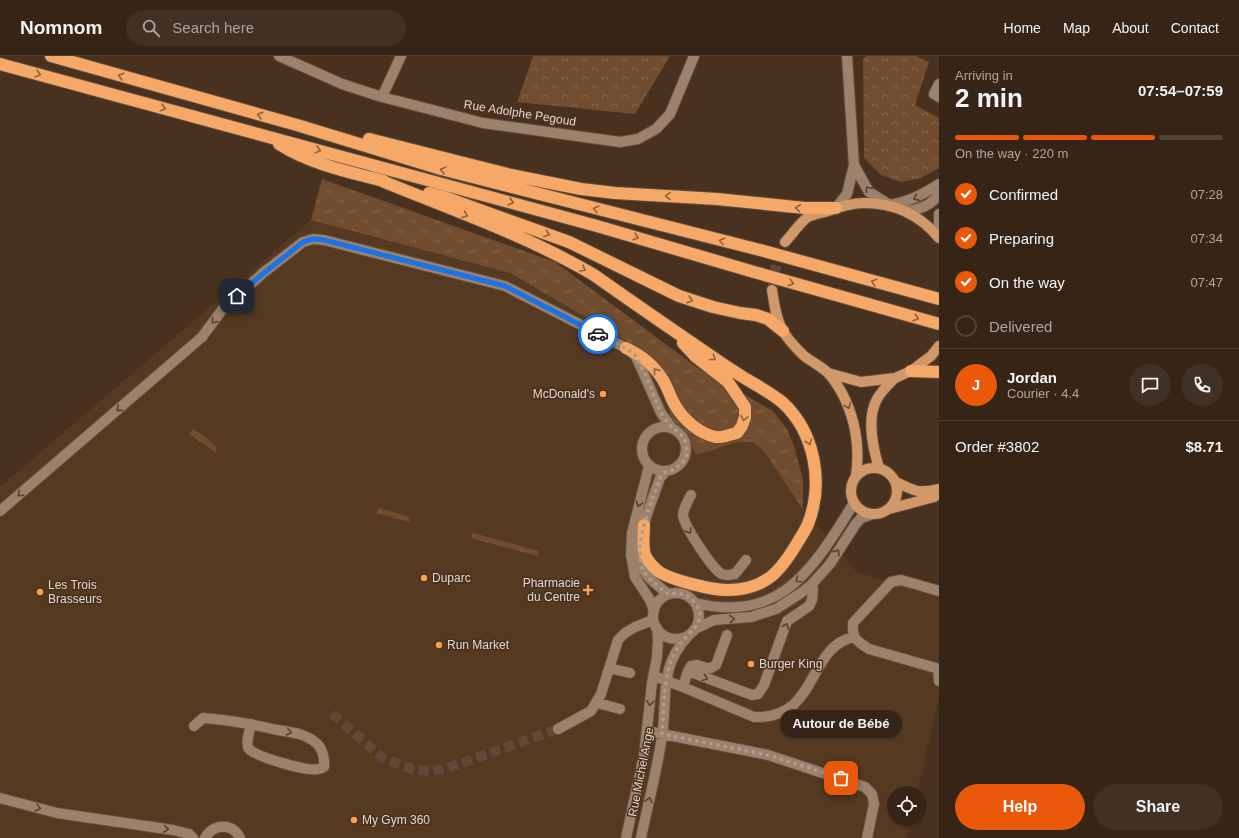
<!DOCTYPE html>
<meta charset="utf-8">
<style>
body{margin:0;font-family:Helvetica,sans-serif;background:#413124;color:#f1f3f6;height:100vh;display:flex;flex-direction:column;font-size:15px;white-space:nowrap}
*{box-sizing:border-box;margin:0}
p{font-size:13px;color:#aaa5a1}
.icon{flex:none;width:22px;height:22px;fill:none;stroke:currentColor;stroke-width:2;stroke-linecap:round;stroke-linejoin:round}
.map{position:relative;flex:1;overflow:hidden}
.side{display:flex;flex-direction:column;background:#362517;width:300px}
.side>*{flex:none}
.controls{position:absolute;left:887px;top:730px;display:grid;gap:8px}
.controls a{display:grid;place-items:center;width:40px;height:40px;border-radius:50%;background:#362517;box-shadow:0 1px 3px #0004,0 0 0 1px #504236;font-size:20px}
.pin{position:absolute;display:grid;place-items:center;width:34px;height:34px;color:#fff;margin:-17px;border-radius:8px;box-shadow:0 2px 6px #0006}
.courier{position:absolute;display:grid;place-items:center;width:40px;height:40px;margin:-20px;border:3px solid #1a73e8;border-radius:50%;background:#fff;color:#222;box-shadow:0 1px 5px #0007}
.bubble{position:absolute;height:28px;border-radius:14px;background:#362517;box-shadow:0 1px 3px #0004,0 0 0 1px #504236;font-size:13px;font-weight:700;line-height:28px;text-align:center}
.headline em{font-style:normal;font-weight:700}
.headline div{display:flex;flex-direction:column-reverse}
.headline{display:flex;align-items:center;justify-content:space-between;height:68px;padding:0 16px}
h1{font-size:26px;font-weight:700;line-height:30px}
.bar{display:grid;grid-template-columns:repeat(4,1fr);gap:6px 4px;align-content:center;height:48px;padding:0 16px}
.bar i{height:5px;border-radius:3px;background:#504236}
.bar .on{background:#ea580c}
.bar p{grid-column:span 4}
.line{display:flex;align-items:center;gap:10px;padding:0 16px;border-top:1px solid #504236}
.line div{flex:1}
.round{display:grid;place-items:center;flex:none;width:42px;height:42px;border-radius:21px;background:#413124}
ol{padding:0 16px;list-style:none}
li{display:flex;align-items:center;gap:12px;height:44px}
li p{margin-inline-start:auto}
li .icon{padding:4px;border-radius:50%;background:#ea580c;color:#fff;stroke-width:4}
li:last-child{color:#aaa5a1}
li i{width:22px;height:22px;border:2px solid #504236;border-radius:50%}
.action{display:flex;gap:8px;margin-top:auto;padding:8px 16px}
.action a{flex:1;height:46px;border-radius:24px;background:#ea580c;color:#fff;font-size:16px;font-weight:700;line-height:46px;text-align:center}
.action a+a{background:#413124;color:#f1f3f6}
header{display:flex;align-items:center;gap:24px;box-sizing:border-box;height:56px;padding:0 20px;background:#362517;border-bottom:1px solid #504236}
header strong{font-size:19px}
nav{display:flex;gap:22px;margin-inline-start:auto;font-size:14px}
.search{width:280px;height:36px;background:#413124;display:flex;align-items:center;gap:10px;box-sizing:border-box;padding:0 14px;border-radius:22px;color:#aaa5a1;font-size:15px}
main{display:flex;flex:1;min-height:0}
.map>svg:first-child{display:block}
.built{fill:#553921}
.grass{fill:url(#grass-tufts)}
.forest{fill:url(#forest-crowns)}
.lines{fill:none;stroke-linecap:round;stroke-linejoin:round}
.minor-tunnel{stroke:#5f4a39;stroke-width:10;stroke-dasharray:10 5;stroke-linecap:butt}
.major-tunnel{stroke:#5f4a39;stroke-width:10;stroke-dasharray:10 5;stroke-linecap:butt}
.minor-casing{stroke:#614e3d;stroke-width:12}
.major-casing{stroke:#614e3d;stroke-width:12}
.highway-casing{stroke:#614e3d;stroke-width:14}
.minor{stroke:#9c826d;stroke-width:10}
.major{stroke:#d19969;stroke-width:10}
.highway{stroke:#f5a867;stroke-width:12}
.highway-bridge-casing{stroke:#614e3d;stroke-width:14;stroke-linecap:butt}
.highway-bridge{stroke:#f5a867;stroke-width:12}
.oneway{stroke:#8d613c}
.oneway2{stroke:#59412f}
.oneway3{stroke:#785539}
.done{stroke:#ad9c8e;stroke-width:4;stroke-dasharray:0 7.2}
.route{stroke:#1a73e8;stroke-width:5}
.poi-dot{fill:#fa9f4e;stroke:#48311f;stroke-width:1.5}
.labels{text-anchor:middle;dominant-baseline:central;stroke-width:3;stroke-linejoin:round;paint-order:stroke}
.street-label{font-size:12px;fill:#e4d5ca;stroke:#48311f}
.poi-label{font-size:12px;fill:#e4d5ca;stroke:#48311f;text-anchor:start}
</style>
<header>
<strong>Nomnom</strong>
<div class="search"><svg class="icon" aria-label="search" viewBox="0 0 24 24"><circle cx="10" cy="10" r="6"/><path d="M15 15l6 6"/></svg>Search here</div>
<nav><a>Home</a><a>Map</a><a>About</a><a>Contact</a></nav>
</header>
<main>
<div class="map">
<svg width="939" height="782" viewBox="0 0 939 782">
<defs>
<pattern id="grass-tufts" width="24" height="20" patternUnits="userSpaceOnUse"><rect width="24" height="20" fill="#714c2e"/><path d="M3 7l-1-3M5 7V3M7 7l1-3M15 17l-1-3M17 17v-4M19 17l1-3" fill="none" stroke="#85654b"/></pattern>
<pattern id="forest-crowns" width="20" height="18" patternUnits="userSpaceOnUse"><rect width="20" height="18" fill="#714c2e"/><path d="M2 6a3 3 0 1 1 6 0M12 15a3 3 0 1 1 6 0" fill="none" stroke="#85654b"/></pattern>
</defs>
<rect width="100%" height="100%" fill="#48311f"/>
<path class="built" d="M311,164l199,53 139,81 24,68 13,11 10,21 42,-12h14l12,9 39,59 54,62 82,25v102l-22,94h-23v26h17l-4,19h-907v-351z"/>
<path class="grass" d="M322,123l233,83 143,106 75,43 14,18 7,17 9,34v30l-39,-59 -12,-9h-14l-42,13 -10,-22 -13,-11 -24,-68 -139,-81 -199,-53z
M193,373l12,7 12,12 -2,4 -26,-18z
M379,452l31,9 -1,5 -32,-9z
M473,477l66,18 -2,5 -66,-18z"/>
<path class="forest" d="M533,0h137l-35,58 -118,-12z
M866,0h50l13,6 -14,43 24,13v50l-18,10 -20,4 -20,-7 -17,-17 -1,-98z"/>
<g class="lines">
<path class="minor-tunnel" d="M332,658l51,44 29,11 18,2 18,-3 110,-39"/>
<path class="major-tunnel" d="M772,234l4,-25 9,-23"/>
<defs>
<path id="minor" d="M279,0l63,28 40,13 101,26 137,19 18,-3 18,-10 14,-15 24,-58
M939,28l-5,10 5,3
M382,41l19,-41
M854,109l15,27 21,13c20,-4 32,-10 49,-21
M836,152l11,-14 7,-29 -7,-109
M907,155c14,-2 22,-5 32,-16
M939,158v13
M642 393a22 22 0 1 1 44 0a22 22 0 1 1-44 0Z
M649,410l-17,67 -1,22 4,22 15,23 4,11
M665,416l-5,6c-8,24 -29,68 -16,93 5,9 16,16 24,23
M691,439c-3,6 -8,14 -8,20 1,11 30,55 39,59 4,2 8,1 13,0l11,-14
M0,455l202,-174 20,-27 41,-37 40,-31 10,-3 11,1 181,46 121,62 9,7 3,6 23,52 11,15
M939,535l-38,-11 -10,2 -38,41c-1,15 3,18 16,26l70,20
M653 560a23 23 0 1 1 46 0a23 23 0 1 1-46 0Z
M695,547c87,21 119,-36 159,-100
M695,573l19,-9 37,-3 25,-8 25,-16 11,-9 18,-20 25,-39 6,-7 9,-3
M609,612l21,5
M938,613l1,12
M688,615l3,-5 6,-1 9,3h5l5,-3 11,-30
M654,620l29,11 5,-16 64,24 6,-1 6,-9 23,-64 22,-15 3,-6 1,-10 -1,-6
M683,631l71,30c66,2 52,-70 100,-80
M597,647l23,6
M194,670l9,-8c26,2 49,6 74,12 13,2 27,3 38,12 7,5 10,16 9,25 -2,1 -4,2 -6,2 -10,3 -61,-12 -69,-20 -4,-5 1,-19 2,-25
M558,673l33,-18 10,-17 17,-54 7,-7 10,-6 18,-7
M647,675l121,24 97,32 7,7 2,10 -7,34
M0,742l57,15 116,17 16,4 4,4
M205,782c8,-14 27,-16 35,0
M626,782l18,-83 8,-72 5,-26 1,-17 -1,-12
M641,782c7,-34 16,-67 21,-102 6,-38 -4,-68 26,-100"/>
<path id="major" d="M785,186c6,-6 16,-21 23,-25 6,-3 14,-4 20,-6 11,-4 25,-8 36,-8 30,0 56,12 75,35
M772,234c2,13 4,29 11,41 4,7 14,18 20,24 7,6 18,11 25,18 5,5 10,13 14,20 14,27 18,54 14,83
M828,317l33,9 34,-4 16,-7 20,-15 8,-10
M851 435a23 23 0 1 1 46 0a23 23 0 1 1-46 0Z
M879,412c-6,-20 -13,-49 -2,-69 5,-9 12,-15 18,-21
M896,426c19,9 21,12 43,7
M889,453l45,-12 5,-4"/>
<path id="highway" d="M51,0l246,69 144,44 319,81
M0,8l597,162 157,46
M369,83l142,36 70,14 34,4 102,6 88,9h31
M279,88c31,20 70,28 105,37
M377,123c73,30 149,56 217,96 38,27 76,53 114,79 13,9 25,17 38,25 12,7 25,14 36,23 33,30 42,81 26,122 -2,5 -6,11 -9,16 -18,31 -33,50 -72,50 -15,0 -57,-10 -69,-19 -5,-4 -10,-10 -13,-16 -3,-9 -1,-21 -1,-30
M429,137l15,4 125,45 110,54 34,11 27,6 16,2 12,4 15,12
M626,292c16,8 27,16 37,32 5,8 7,17 12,25 8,14 24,29 41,32 6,1 15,-3 21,-4l5,-7 3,-9v-10l-17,-25 -33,-26 -12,-13
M911,315l28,1"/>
</defs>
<use href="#minor" class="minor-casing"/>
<use href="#major" class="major-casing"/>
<use href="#highway" class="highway-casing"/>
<use href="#minor" class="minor"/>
<use href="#major" class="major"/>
<use href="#highway" class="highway"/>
<defs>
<path id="highway-bridge" d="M760,194l179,49
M754,216l185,52"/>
</defs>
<use href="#highway-bridge" class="highway-bridge-casing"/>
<use href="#highway-bridge" class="highway-bridge"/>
</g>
<defs><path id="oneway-chevron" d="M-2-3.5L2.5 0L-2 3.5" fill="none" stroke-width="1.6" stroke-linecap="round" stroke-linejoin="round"/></defs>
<g class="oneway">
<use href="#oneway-chevron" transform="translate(38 18) rotate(15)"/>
<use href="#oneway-chevron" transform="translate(121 20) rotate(-164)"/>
<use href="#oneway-chevron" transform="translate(163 52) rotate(15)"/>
<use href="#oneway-chevron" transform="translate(260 59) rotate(-164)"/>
<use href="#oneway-chevron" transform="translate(318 94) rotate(15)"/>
<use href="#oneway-chevron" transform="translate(443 114) rotate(-165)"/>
<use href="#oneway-chevron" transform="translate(668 140) rotate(-178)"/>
<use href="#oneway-chevron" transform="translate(511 146) rotate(15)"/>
<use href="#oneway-chevron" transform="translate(798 152) rotate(-173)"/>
<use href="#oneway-chevron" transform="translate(596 153) rotate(-166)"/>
<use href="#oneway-chevron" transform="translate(465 159) rotate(22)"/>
<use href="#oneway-chevron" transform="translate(547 178) rotate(20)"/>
<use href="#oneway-chevron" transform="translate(636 181) rotate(16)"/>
<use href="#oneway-chevron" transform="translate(722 185) rotate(-166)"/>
<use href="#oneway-chevron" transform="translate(583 213) rotate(30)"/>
<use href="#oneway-chevron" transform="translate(874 226) rotate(-165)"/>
<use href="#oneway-chevron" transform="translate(791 227) rotate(16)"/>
<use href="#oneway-chevron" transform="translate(690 244) rotate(17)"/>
<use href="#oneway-chevron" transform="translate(916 262) rotate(16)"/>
<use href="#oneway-chevron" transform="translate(713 302) rotate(34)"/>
<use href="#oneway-chevron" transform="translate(656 315) rotate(-129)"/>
<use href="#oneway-chevron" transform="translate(744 362) rotate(102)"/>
<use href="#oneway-chevron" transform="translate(809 386) rotate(71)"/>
</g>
<g class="oneway2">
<use href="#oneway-chevron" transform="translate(868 133) rotate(-126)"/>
<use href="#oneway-chevron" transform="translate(916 142) rotate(156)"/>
<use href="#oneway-chevron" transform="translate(214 265) rotate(128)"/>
<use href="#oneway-chevron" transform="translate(119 353) rotate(140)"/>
<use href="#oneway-chevron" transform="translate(20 438) rotate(140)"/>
<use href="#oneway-chevron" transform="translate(639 448) rotate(105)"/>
<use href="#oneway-chevron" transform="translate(689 475) rotate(60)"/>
<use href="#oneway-chevron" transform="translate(837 496) rotate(-57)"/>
<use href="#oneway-chevron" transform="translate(798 524) rotate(141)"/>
<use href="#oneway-chevron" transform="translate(732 563) rotate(-4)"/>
<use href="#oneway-chevron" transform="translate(786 570) rotate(-66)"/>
<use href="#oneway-chevron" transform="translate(705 622) rotate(21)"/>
<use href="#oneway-chevron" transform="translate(650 647) rotate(96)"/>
<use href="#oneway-chevron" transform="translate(289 676) rotate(12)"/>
<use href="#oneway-chevron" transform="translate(649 744) rotate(-78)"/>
<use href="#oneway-chevron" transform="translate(38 752) rotate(14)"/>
<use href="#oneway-chevron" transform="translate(166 773) rotate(8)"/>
</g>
<use class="oneway3" href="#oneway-chevron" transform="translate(848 350) rotate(67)"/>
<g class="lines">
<path class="done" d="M598,278l28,14 9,7 11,21 15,37 11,15 9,6 5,9 1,11 -5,10 -9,6 -8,2 -5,6c-8,24 -29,69 -16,93 5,10 16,16 24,23 10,-1 18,-1 25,7 18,18 -4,31 -13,43 -4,6 -8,14 -10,20 -7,22 -6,47 -8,70l106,21 73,23"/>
<path class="route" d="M237,240l27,-23 39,-31 10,-3 11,1 181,46 93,48"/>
</g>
<g class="poi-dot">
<circle cx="603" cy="338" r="4"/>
<circle cx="424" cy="522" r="4"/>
<path d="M586 528h4v4h4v4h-4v4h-4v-4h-4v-4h4z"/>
<circle cx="40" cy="536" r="4"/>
<circle cx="439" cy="589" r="4"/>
<circle cx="751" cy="608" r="4"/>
<circle cx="354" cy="764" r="4"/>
</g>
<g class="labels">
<g class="street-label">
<text transform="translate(520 57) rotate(9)">Rue Adolphe Pegoud</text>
<text transform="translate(641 716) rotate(-79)">Rue Michel Ange</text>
</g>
<g class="poi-label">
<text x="595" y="338" text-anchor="end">McDonald's</text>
<text x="432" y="522">Duparc</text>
<text x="580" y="527" text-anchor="end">Pharmacie<tspan x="580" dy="14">du Centre</tspan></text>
<text x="48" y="529">Les Trois<tspan x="48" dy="14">Brasseurs</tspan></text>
<text x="447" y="589">Run Market</text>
<text x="759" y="608">Burger King</text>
<text x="362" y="764">My Gym 360</text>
</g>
</g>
</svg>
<div class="controls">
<a><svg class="icon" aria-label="locate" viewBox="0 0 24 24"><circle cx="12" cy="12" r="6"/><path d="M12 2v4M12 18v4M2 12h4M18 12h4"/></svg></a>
</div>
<div class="pin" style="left:841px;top:722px;background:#ea580c"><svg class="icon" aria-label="bag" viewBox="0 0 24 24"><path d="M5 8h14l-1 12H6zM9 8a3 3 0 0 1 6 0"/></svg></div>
<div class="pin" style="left:237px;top:240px;background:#1f2937"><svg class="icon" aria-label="home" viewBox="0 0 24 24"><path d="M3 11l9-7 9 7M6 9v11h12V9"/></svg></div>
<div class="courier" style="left:598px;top:278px"><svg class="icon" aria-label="car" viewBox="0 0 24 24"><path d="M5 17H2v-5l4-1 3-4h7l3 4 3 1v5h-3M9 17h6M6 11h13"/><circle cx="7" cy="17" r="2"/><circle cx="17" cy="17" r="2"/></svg></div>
<div class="bubble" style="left:780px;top:654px;width:122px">Autour de Bébé</div>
</div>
<section class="side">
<div class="headline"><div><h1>2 min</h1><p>Arriving in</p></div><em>07:54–07:59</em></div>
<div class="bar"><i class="on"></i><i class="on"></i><i class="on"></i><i></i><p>On the way · 220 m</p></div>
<ol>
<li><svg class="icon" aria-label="check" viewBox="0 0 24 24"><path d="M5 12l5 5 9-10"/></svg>Confirmed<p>07:28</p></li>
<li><svg class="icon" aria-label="check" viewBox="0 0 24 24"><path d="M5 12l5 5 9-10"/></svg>Preparing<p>07:34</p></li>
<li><svg class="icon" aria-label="check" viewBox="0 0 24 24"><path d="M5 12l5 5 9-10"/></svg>On the way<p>07:47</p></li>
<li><i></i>Delivered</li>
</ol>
<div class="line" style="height:72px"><b class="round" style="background:#ea580c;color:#fff">J</b><div><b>Jordan</b><p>Courier · 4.4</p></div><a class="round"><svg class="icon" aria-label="chat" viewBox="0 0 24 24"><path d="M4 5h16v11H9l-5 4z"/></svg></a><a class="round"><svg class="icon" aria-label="phone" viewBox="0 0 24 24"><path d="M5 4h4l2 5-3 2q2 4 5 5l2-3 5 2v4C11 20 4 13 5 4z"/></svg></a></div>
<div class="line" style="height:52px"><div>Order #3802</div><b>$8.71</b></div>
<div class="action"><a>Help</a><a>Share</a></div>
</section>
</main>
